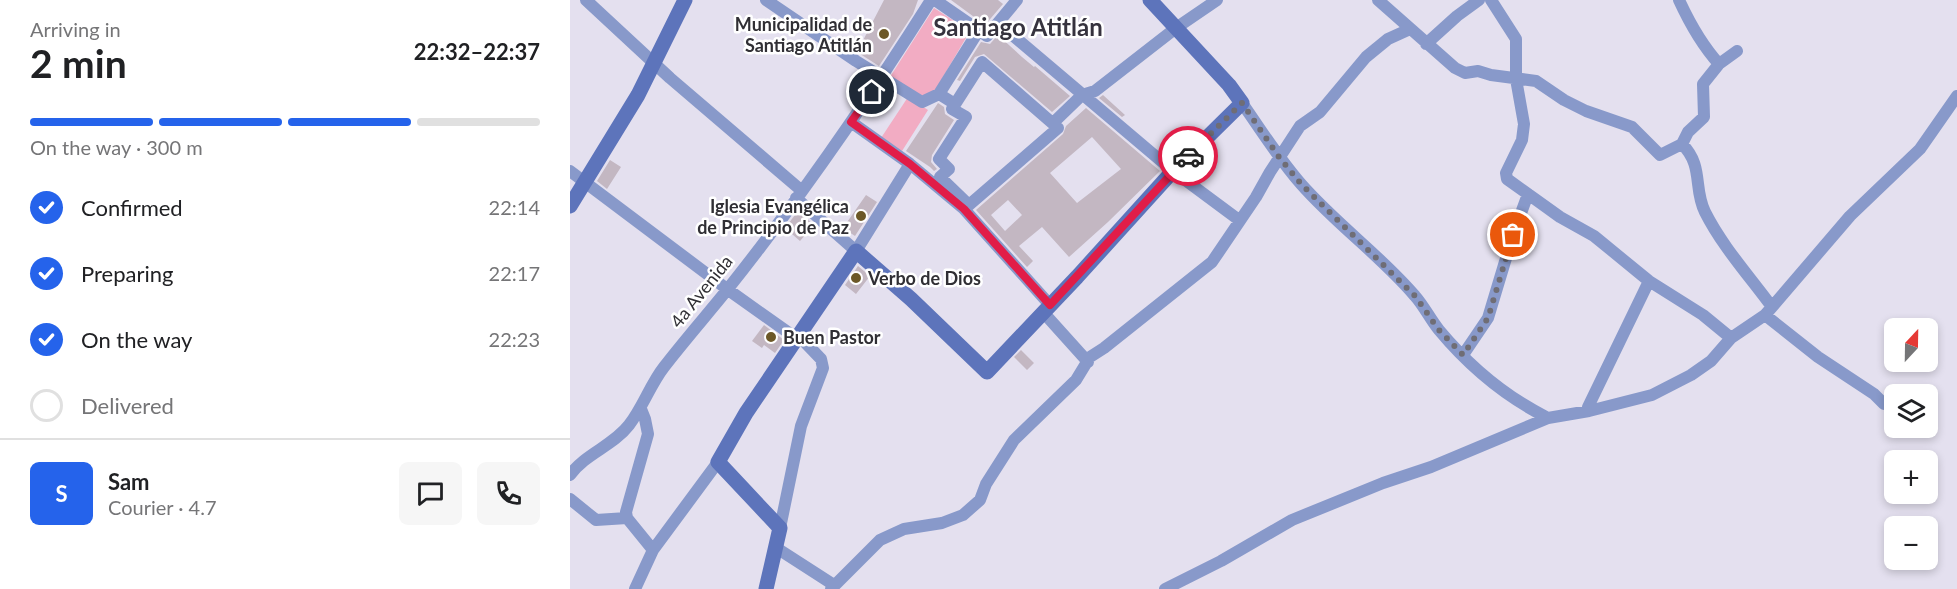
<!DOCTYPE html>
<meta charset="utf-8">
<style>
body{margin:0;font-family:Lato,sans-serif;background:#f6f6f6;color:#202124;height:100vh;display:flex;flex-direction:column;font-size:22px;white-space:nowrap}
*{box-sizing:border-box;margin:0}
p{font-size:20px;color:#757577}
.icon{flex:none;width:33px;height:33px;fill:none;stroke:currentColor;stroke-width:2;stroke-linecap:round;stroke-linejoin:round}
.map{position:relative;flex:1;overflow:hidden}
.sheet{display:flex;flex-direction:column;background:#fff;width:570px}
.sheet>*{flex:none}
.needle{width:39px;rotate:22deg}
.controls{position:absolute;left:1314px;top:318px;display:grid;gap:12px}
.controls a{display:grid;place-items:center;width:54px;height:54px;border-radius:9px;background:#fff;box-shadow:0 3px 9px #0003;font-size:30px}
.pin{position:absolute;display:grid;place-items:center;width:51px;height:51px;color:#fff;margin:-26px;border:3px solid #fff;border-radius:50%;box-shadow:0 2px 6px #0007}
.courier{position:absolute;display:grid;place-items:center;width:60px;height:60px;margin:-30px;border:4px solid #e11d48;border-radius:50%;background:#fff;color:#222;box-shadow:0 2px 8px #0007}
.head em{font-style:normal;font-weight:700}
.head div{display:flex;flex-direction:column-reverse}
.head{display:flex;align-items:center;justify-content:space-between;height:102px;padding:0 30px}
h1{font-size:39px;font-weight:700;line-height:45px}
.bar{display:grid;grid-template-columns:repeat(4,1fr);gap:9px 6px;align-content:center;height:72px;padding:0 30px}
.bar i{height:8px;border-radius:4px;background:#e0e0e0}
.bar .current{background:#2563eb}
.bar p{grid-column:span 4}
.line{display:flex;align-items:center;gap:15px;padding:0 30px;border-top:2px solid #e0e0e0}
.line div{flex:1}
.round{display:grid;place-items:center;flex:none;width:63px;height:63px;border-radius:9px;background:#f6f6f6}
ol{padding:0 30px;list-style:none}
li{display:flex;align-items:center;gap:18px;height:66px}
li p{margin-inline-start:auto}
li .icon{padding:6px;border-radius:50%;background:#2563eb;color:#fff;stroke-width:4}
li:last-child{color:#757577}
li i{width:33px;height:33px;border:3px solid #e0e0e0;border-radius:50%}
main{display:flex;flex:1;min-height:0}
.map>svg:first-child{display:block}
.green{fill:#f2acc3}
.building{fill:#c3b7c2;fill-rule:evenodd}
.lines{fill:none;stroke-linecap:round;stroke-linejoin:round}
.street{stroke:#8899ca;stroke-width:12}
.secondary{stroke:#5d74bb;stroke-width:15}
.done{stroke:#6f6d75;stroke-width:6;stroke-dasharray:0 10.8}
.route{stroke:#e11d48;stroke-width:8}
.poi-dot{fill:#6c5827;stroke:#fff;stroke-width:2}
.labels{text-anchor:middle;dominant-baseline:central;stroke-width:5;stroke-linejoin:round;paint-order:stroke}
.poi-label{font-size:18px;font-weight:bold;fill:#302f34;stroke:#fff;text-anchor:end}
.street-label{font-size:18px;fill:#302f34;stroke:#fff}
.district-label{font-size:24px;font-weight:bold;fill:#36333e;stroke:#fff}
</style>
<main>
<section class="sheet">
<div class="head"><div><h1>2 min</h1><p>Arriving in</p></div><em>22:32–22:37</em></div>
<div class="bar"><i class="current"></i><i class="current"></i><i class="current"></i><i></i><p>On the way · 300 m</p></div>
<ol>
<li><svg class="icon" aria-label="check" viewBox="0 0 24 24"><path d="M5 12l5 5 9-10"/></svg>Confirmed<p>22:14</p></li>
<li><svg class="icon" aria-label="check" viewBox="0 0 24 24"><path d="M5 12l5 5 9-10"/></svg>Preparing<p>22:17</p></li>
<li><svg class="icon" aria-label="check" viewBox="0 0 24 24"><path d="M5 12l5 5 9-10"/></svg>On the way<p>22:23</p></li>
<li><i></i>Delivered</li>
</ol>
<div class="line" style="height:108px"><b class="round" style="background:#2563eb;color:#fff">S</b><div><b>Sam</b><p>Courier · 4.7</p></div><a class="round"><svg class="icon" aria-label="chat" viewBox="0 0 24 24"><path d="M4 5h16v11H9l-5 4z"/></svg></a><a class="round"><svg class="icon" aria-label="phone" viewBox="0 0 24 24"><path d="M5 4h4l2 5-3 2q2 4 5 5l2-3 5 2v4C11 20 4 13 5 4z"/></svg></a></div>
</section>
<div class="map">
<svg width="1387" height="589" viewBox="0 0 1387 589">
<rect width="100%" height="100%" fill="#e4e0ef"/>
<path class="green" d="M364,8l36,23 -37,63 -11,2 -32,-19z
M338,97l20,13 -26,41 -21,-13z"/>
<path class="building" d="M314,0h34l-5,14 -34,52 -22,-14z
M381,0h47l5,4 -18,21z
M428,35l24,22 12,10 1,-1 35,30 -18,16 -68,-58 -9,3 -15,24 -3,-1 24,-38 9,2z
M533,95l22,20 -3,2 -23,-19z
M368,103l6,4 1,7 9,6 -22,35 -1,7 6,7 -3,2 -4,-4 -24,-16z
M516,108l74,63 -52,51 -39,35 -27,-30 -23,19 14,15 -6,6 -51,-57 87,-76 3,-8zM522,137l29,32 -44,34 -27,-30zM438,200l14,15 -17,16 -14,-16z
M40,160l11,7 -14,22 -10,-8z
M296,195l11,7 -22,34 -12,-8z
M228,211l16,14 -14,16 -15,-13z
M288,266l12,10 -14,18 -11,-9z
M194,325l20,15 -9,13 -11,-8 -2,3 -10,-7z
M451,350l13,13 -7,7 -13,-13z"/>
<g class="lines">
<path class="street" d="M16,0l84,78 132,113
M196,0l90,61 66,41 17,-8 16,10
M365,0l52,36 30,-36
M808,0l77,68 10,5 13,-2 13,4 45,6 28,19 22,11 46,16 28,28 22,-11 6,-12 16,-15 -1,-33 16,-20 18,-13
M921,0l25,39v40l8,45 -2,16 -16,33 1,6 53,38 34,19 55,45 54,34 28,23
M1109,0c11,24 22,44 40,64
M428,23l175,148 66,49
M856,44l31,-28 22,-16
M412,62l76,66 -89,77 -29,-28 9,-8 -10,-10 27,-42 -14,-8z
M369,94l40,-64
M672,103c19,27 37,56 59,81 35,40 80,72 114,112 9,10 15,23 24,34 30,36 67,67 109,88
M281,122l59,42 54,45 86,96
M483,123l29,-28 13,-4 81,-63 41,-28
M1112,144c22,22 11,44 23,68 17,34 45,65 67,95
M0,171l157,118 69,49
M226,198l60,53 54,-87
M473,312l45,50
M1195,315l53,42 56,37 10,10
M893,355l25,-37 25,-83 15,-41
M71,409l4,10 3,15 -22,78 1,6 26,32
M1019,411l-1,-4 61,-126
M0,475c16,-22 43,-29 59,-50 14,-18 21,-40 35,-58 20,-26 42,-51 63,-77 74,-93 141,-190 204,-290
M0,499l26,21 31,-2
M210,528l21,-102 22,-58 -2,-9 -23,-24
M205,547l59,38
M65,589l18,-39 65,-88
M261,589l49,-49 24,-11 38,-6 21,-8 17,-15 6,-16 28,-44 62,-60 14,-23 14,-9 108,-86 44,-65 14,-25 30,-46 20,-14 46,-55 22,-18 22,-10
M595,589l56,-28 71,-41 91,-37 48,-16 117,-49 41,-7 63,-16 39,-20 20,-14 20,-23 34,-23 7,-8 78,-91 70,-67 37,-53"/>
<path class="secondary" d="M0,206l68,-111 47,-95
M196,589l14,-61 -62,-66 28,-49 110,-162 55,48 76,73 90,-95 96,-106 69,-68 -13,-18 -79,-85"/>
</g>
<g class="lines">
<path class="done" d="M618,156l54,-53 37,54 23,28 114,112 22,32 25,26 25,-37 25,-83"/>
<path class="route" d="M302,92l-21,30 59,42 54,45 86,96 138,-149"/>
</g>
<g class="poi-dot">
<circle cx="314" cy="34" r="6"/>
<circle cx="291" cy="216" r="6"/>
<circle cx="286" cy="278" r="6"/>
<circle cx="201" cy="337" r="6"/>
</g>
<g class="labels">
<g class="poi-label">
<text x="302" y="24">Municipalidad de<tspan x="302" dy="21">Santiago Atitlán</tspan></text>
<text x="279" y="206">Iglesia Evangélica<tspan x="279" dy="21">de Principio de Paz</tspan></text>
<text x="298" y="278" text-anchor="start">Verbo de Dios</text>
<text x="213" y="337" text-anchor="start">Buen Pastor</text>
</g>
<g class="street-label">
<text transform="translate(131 291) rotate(-51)">4a Avenida</text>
</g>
<g class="district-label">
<text x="448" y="26">Santiago Atitlán</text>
</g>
</g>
</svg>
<div class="controls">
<a><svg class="needle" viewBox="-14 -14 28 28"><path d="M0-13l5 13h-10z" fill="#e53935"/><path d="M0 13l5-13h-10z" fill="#757577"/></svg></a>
<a><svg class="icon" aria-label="layers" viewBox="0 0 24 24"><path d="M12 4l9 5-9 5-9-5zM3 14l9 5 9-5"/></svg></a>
<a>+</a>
<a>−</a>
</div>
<div class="pin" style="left:943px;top:235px;background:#ea580c"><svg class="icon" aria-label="bag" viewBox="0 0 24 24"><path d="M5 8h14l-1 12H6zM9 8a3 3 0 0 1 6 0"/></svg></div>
<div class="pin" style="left:302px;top:92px;background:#1f2937"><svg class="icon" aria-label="home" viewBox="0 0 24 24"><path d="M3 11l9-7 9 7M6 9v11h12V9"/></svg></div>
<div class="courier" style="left:618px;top:156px"><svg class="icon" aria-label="car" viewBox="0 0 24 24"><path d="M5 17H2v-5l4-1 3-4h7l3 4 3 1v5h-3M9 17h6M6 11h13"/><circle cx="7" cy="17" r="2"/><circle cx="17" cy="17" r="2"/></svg></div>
</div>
</main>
